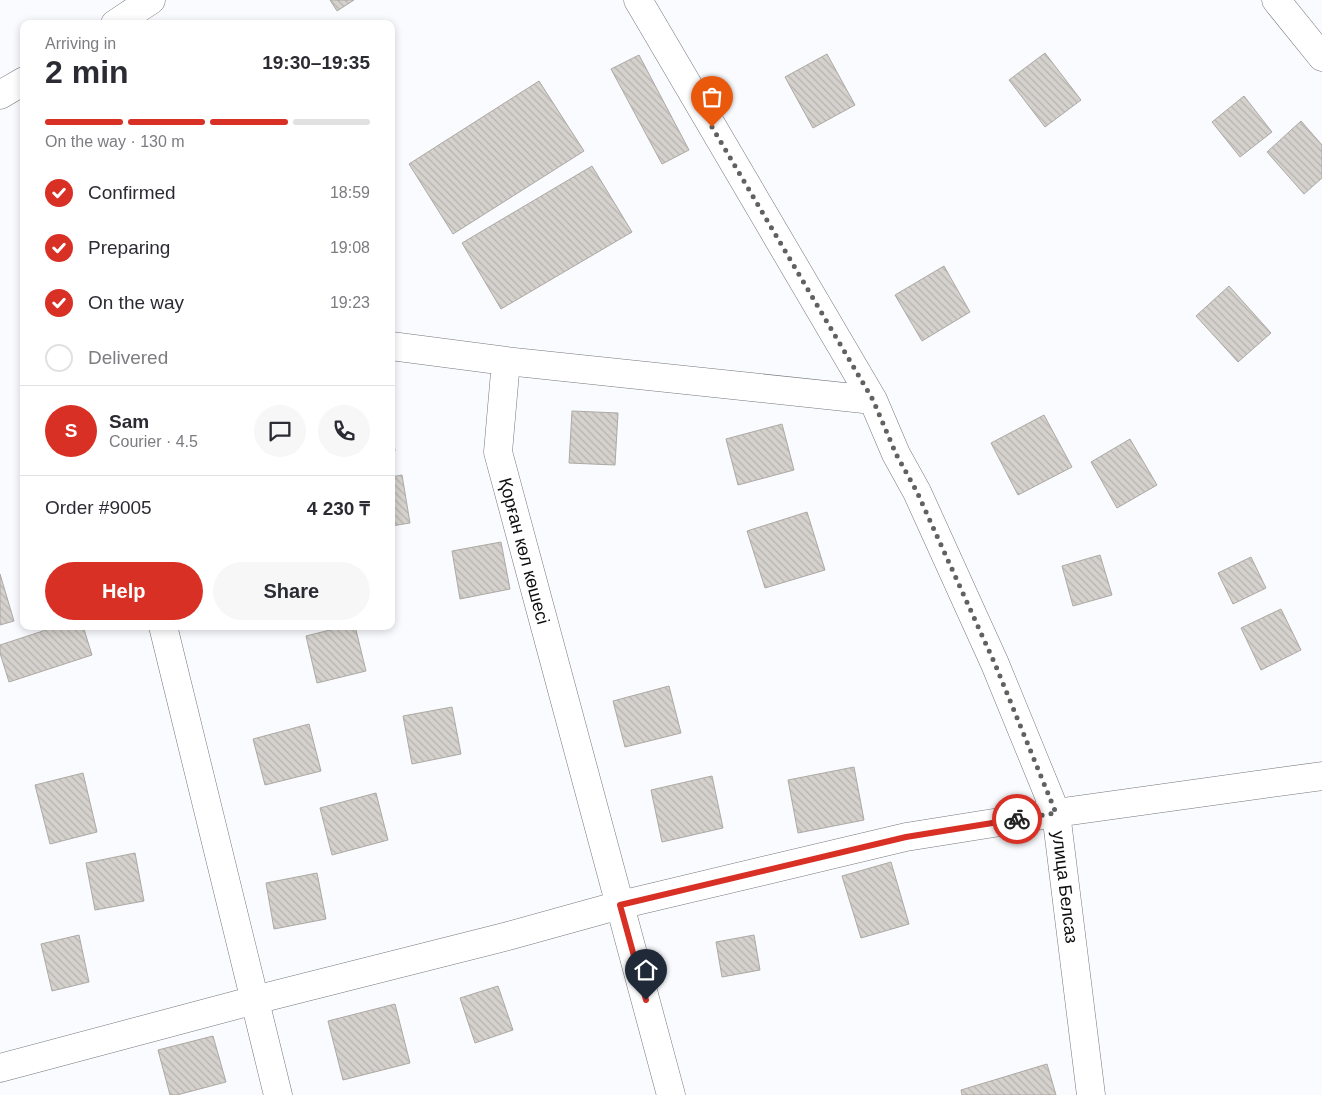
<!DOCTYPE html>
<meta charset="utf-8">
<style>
body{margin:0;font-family:Helvetica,sans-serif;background:#f7f7f7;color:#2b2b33;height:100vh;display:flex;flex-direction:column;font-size:19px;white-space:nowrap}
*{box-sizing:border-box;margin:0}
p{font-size:16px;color:#7c7c81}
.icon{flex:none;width:28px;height:28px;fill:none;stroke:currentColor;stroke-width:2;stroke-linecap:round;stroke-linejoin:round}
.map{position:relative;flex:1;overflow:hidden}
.details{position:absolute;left:20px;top:20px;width:375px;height:610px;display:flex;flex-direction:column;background:#fff;border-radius:10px;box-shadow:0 2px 8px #0003}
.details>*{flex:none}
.pin{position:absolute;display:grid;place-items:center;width:42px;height:42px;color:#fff;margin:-51px -21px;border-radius:50% 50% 50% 0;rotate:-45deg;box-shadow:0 0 5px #0007}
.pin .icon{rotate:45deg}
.courier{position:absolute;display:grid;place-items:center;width:50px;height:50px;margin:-25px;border:4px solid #d93025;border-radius:50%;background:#fff;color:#222;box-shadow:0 1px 6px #0007}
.headline em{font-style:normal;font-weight:700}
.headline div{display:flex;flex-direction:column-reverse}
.headline{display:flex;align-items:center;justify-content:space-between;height:85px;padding:0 25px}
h1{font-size:32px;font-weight:700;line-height:38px}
.bar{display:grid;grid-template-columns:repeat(4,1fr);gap:8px 5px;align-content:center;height:60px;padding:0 25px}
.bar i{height:6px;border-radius:4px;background:#e1e1e2}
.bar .selected{background:#d93025}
.bar p{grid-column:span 4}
.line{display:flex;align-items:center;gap:12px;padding:0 25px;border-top:1px solid #e1e1e2}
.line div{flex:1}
.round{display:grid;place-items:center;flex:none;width:52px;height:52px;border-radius:26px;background:#f7f7f7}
ol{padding:0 25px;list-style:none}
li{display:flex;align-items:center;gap:15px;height:55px}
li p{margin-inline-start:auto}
li .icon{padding:5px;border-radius:50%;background:#d93025;color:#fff;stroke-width:4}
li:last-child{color:#7c7c81}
li i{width:28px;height:28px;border:2px solid #e1e1e2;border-radius:50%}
.button{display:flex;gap:10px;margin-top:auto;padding:10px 25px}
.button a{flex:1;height:58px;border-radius:30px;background:#d93025;color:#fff;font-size:20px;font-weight:700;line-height:58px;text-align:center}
.button a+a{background:#f7f7f7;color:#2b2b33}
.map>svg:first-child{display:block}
.building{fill:url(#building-back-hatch);stroke:#ada9a5}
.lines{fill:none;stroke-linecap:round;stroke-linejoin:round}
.minor-casing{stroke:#75777b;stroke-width:29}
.major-casing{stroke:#75777b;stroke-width:29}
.minor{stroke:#fff;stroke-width:28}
.major{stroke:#fff;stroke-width:28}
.done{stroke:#616163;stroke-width:5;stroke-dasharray:0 9}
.route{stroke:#d93025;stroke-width:6}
.labels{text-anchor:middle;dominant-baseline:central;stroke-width:4;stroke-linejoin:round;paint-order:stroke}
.street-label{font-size:18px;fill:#0e0e10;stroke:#fff}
</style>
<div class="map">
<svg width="1322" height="1095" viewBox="0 0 1322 1095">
<defs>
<pattern id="building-back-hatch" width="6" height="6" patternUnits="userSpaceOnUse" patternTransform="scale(1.25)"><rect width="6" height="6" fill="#d5d1cd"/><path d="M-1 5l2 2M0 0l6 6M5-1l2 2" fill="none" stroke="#b6b2af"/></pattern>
</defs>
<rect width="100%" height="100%" fill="#fafbfe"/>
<path class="building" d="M330,0h24l-17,11z
M1045,53l36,47 -36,27 -36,-47z
M827,54l28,51 -42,23 -28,-51z
M639,55l50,95 -27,14 -51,-95z
M539,81l45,70 -131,83 -44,-70z
M1244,96l28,36 -32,25 -28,-35z
M1301,121l21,24v33l-18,16 -37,-42z
M592,166l40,66 -131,77 -39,-66z
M944,266l26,46 -48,29 -27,-46z
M1229,286l42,47 -33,29 -42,-46z
M572,411l46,2 -3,52 -46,-2z
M1044,415l28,52 -54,28 -27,-52z
M391,422l4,29 -4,1z
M782,424l12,46 -56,15 -12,-46z
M1130,439l27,46 -40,23 -26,-46z
M402,475l8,48 -19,3v-49z
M807,512l18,58 -60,18 -18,-57z
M501,542l9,47 -50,10 -8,-48z
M1100,555l12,40 -39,11 -11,-40z
M1251,557l15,31 -33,16 -15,-31z
M0,574l14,47 -14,4z
M1281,609l20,41 -40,20 -20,-42z
M58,626h25l9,29 -83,27 -9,-29v-8z
M346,626h9l11,45 -49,12 -11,-47z
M669,686l12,47 -56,14 -12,-46z
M452,707l9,47 -49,10 -9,-48z
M309,724l12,47 -56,14 -12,-46z
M854,767l10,53 -66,13 -10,-53z
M83,773l14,59 -47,12 -15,-59z
M712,776l11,52 -61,14 -11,-52z
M376,793l12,47 -56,15 -12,-47z
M135,853l9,48 -49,9 -9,-47z
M891,862l18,62 -48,14 -19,-62z
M317,873l9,46 -52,10 -8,-46z
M79,935l10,47 -37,9 -11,-47z
M754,935l6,35 -38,7 -6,-35z
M498,986l15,44 -38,13 -15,-45z
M395,1004l15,59 -67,17 -15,-59z
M213,1036l13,46 -49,13h-7l-12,-45z
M1047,1064l9,31h-94l-1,-5z"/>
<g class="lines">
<defs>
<path id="minor" d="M638,0l235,400 23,54 21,38 78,172 61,149 35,282
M115,24l36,-24
M0,95l24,-14
M391,346l115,15
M163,626l115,469
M0,1068l255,-68 253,-64 112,-31 286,-68 150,-24 266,-37
M671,1095l-173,-643 8,-91 367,39"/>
<path id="major" d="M1276,0l46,57"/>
</defs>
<use href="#minor" class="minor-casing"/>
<use href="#major" class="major-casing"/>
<use href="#minor" class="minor"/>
<use href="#major" class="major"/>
</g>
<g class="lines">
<path class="done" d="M712,127l161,273 23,54 21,38 78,172 61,149 -39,6"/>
<path class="route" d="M646,1000l-26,-95 286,-68 111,-18"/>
</g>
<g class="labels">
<g class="street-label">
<text transform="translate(524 551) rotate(75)">Қорған көл көшесі</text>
<text transform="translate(1065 887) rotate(83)">улица Белсаз</text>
</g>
</g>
</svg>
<div class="pin" style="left:712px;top:127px;background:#ea580c"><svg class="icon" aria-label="bag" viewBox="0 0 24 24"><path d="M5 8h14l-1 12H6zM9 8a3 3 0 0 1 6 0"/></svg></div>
<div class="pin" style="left:646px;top:1000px;background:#1f2937"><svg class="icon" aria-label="home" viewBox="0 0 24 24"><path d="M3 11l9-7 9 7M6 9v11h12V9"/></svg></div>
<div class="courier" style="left:1017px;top:819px"><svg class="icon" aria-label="bike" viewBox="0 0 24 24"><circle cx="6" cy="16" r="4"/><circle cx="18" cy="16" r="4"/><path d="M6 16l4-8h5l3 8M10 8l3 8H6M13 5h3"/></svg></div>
<section class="details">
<div class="headline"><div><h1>2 min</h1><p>Arriving in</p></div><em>19:30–19:35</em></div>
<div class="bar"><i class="selected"></i><i class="selected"></i><i class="selected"></i><i></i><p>On the way · 130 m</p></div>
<ol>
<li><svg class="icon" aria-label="check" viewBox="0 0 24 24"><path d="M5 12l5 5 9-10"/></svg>Confirmed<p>18:59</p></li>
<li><svg class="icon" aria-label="check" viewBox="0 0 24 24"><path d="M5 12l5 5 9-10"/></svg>Preparing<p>19:08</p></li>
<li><svg class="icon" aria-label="check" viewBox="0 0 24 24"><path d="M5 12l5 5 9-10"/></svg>On the way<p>19:23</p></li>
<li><i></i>Delivered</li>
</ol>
<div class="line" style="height:90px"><b class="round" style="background:#d93025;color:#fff">S</b><div><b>Sam</b><p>Courier · 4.5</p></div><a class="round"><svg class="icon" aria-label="chat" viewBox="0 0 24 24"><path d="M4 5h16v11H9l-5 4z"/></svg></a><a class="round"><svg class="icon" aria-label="phone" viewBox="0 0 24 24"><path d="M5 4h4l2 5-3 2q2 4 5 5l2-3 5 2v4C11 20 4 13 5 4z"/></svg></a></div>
<div class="line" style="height:65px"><div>Order #9005</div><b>4 230 ₸</b></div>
<div class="button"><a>Help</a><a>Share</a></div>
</section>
</div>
